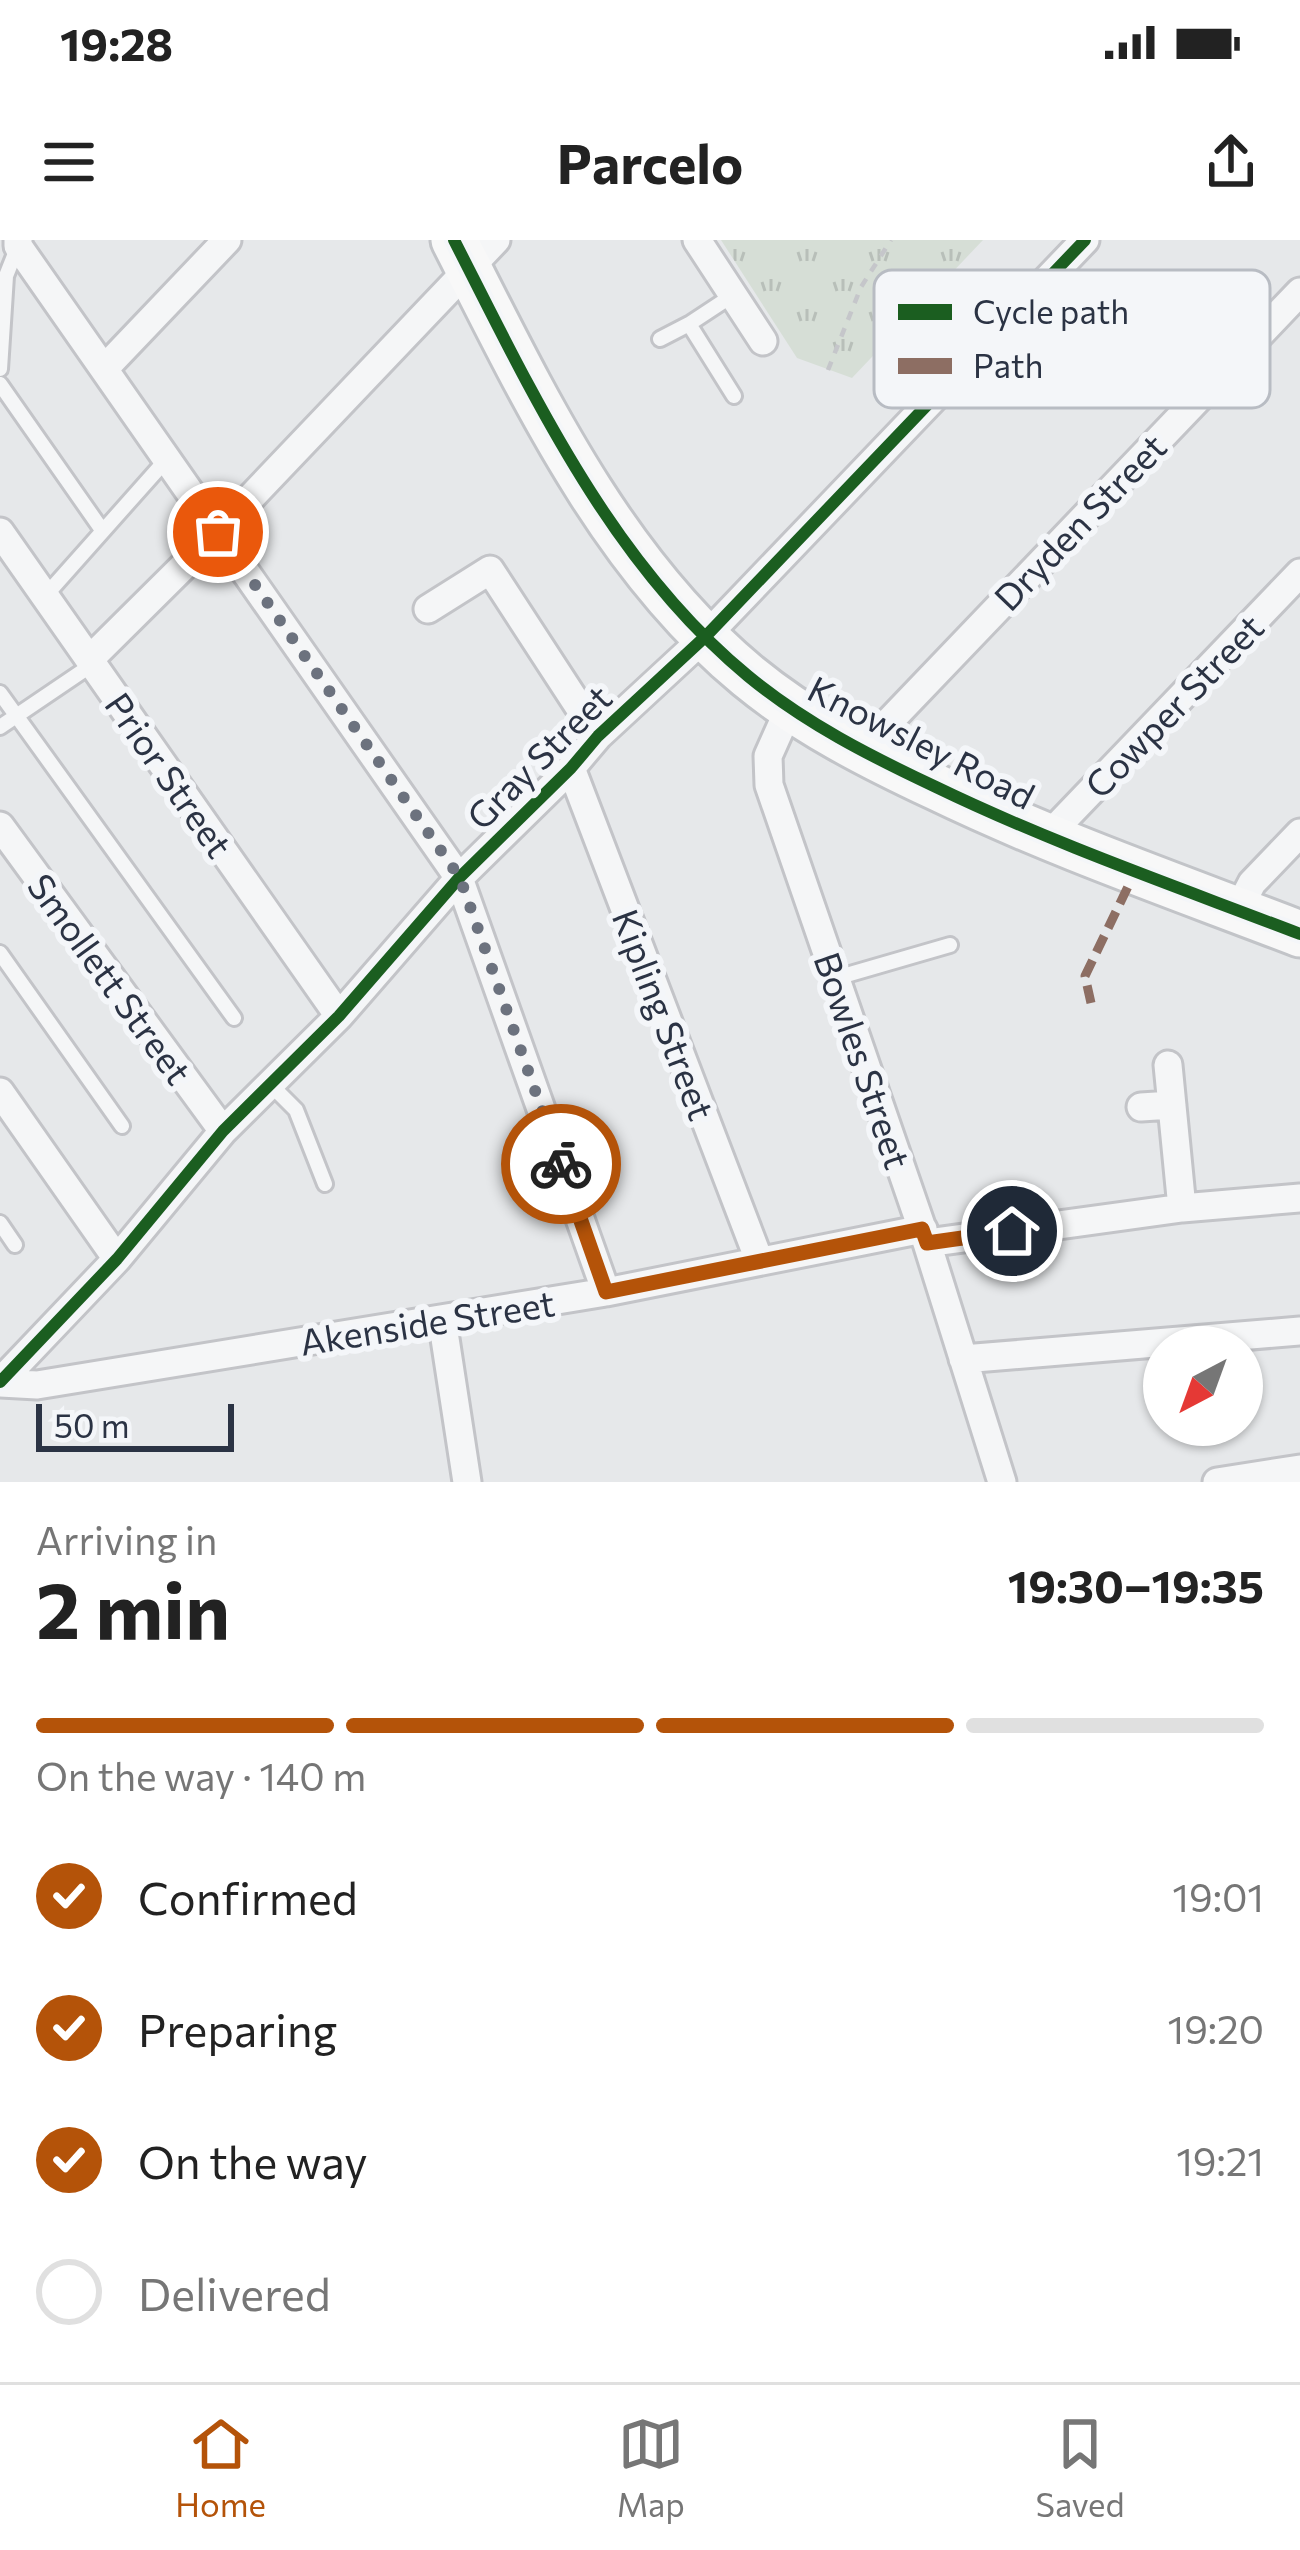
<!DOCTYPE html>
<meta charset="utf-8">
<style>
body{margin:0;font-family:Commissioner,sans-serif;background:#f6f6f6;color:#222;height:100vh;display:flex;flex-direction:column;font-size:45px;white-space:nowrap}
*{box-sizing:border-box;margin:0}
p{font-size:39px;color:#767676}
.icon{flex:none;width:66px;height:66px;fill:none;stroke:currentColor;stroke-width:2;stroke-linecap:round;stroke-linejoin:round}
.map{position:relative;height:1242px;overflow:hidden}
.drawer{display:flex;flex-direction:column;background:#fff;flex:1}
.drawer>*{flex:none}
.needle{width:78px;rotate:221deg}
.tools{position:absolute;left:1143px;top:1086px;display:grid;gap:24px}
.tools a{display:grid;place-items:center;width:120px;height:120px;border-radius:50%;background:#fff;box-shadow:0 3px 9px #0004;font-size:60px}
.scale{position:absolute;left:36px;bottom:30px;width:198px;box-sizing:border-box;padding-left:12px;border:6px solid #2b3344;border-top:0;font-size:33px;line-height:42px;white-space:nowrap;color:#2b3344;-webkit-text-stroke:9px #f4f6f9;paint-order:stroke}
.pin{position:absolute;display:grid;place-items:center;width:102px;height:102px;color:#fff;margin:-51px;border:6px solid #fff;border-radius:50%;box-shadow:0 3px 12px #0007}
.courier{position:absolute;display:grid;place-items:center;width:120px;height:120px;margin:-60px;border:9px solid #b45309;border-radius:50%;background:#fff;color:#222;box-shadow:0 3px 15px #0007}
.head em{font-style:normal;font-weight:700}
.head div{display:flex;flex-direction:column-reverse}
.head{display:flex;align-items:center;justify-content:space-between;height:204px;padding:0 36px}
h1{font-size:78px;font-weight:700;line-height:90px}
.bar{display:grid;grid-template-columns:repeat(4,1fr);gap:18px 12px;align-content:center;height:144px;padding:0 36px}
.bar i{height:15px;border-radius:9px;background:#e0e0e0}
.bar .current{background:#b45309}
.bar p{grid-column:span 4}
ol{padding:0 36px;list-style:none}
li{display:flex;align-items:center;gap:36px;height:132px}
li p{margin-inline-start:auto}
li .icon{padding:12px;border-radius:50%;background:#b45309;color:#fff;stroke-width:4}
li:last-child{color:#767676}
li i{width:66px;height:66px;border:6px solid #e0e0e0;border-radius:50%}
.status{display:flex;justify-content:space-between;align-items:center;height:84px;padding:0 60px;background:#fff;direction:ltr}
.status svg{height:33px;fill:currentColor}
header{display:flex;justify-content:space-between;align-items:center;height:156px;padding:0 36px;background:#fff;font-size:54px;font-weight:700}
.menu{display:flex;justify-content:space-around;align-items:center;height:168px;border-top:3px solid #e0e0e0;background:#fff;font-size:33px;color:#767676}
.menu a{display:grid;justify-items:center;gap:6px}
.menu .current{color:#b45309}
.map>svg:first-child{display:block}
.grass{fill:url(#grass-tufts)}
.lines{fill:none;stroke-linecap:round;stroke-linejoin:round}
.service-casing{stroke:#c3c4c8;stroke-width:20}
.minor-casing{stroke:#c3c4c8;stroke-width:33}
.primary-casing{stroke:#c2c4c8;stroke-width:51}
.path{stroke:#c5c6ca;stroke-width:4.5;stroke-dasharray:9 9;stroke-linecap:butt}
.service{stroke:#f5f6f7;stroke-width:14}
.minor{stroke:#f5f6f7;stroke-width:27}
.primary{stroke:#f8f8f8;stroke-width:45}
.quiet{stroke:#8d6e63;stroke-width:9;stroke-dasharray:18 9;stroke-linecap:butt}
.cycleway-casing{stroke:#f4f6f9;stroke-width:20}
.cycleway{stroke:#1b5e20;stroke-width:12}
.done{stroke:#6c727e;stroke-width:12;stroke-dasharray:0 21.6}
.route{stroke:#b45309;stroke-width:15}
.labels{text-anchor:middle;dominant-baseline:central;stroke-width:12;stroke-linejoin:round;paint-order:stroke}
.street-label{font-size:36px;fill:#2b3344;stroke:#f4f6f9}
.key{fill:#f4f6f9;stroke:#b8bcc3;stroke-width:3}
.key-label{font-size:33px;fill:#2b3344}
</style>
<div class="status"><b>19:28</b><svg viewBox="0 0 49 12"><path d="M0 12V9h3v3zM5 12V6h3v6zM10 12V3h3v9zM15 12V0h3v12zM26 1h20v11H26zM47 4h2v5h-2z"/></svg></div>
<header><svg class="icon" aria-label="menu" viewBox="0 0 24 24"><path d="M4 6h16M4 12h16M4 18h16"/></svg>Parcelo<svg class="icon" aria-label="share" viewBox="0 0 24 24"><path d="M12 15V3M7 8l5-5 5 5M5 13v7h14v-7"/></svg></header>
<div class="map">
<svg width="1300" height="1242" viewBox="0 0 1300 1242">
<defs>
<pattern id="grass-tufts" width="24" height="20" patternUnits="userSpaceOnUse" patternTransform="scale(3)"><rect width="24" height="20" fill="#d6ded6"/><path d="M3 7l-1-3M5 7V3M7 7l1-3M15 17l-1-3M17 17v-4M19 17l1-3" fill="none" stroke="#b8bfb9"/></pattern>
</defs>
<rect width="100%" height="100%" fill="#e6e8ea"/>
<path class="grass" d="M721,0h262l-131,138 -55,-20z"/>
<g class="lines">
<defs>
<path id="service" d="M733,55l-44,29 45,72
M660,99l29,-15
M0,129l6,-93 12,-30
M0,144l102,146
M46,355l120,-135
M0,453l234,325
M0,487l93,-63
M0,713l122,173
M836,738l114,-33
M270,844l26,26 29,74
M0,983l15,22"/>
<path id="minor" d="M18,0v6l441,632 147,414
M697,0l66,101
M104,129l123,-129
M0,292l339,484
M428,369l62,-39 108,166
M90,419l128,-127 278,-292
M789,469l-21,47 1,29 158,458 75,239
M861,511l439,-459
M571,528l188,492
M0,586l223,305
M1046,598l254,-265
M1238,670l14,-27 48,-50
M1168,825l14,143
M0,852l117,167
M1141,867l31,-2
M927,1003l255,-35 118,-10
M442,1079l25,163
M963,1119l337,-28
M0,1142l117,-123 106,-128 116,-115 120,-138 112,-110 27,-32 108,-100 379,-396
M0,1143l37,2 569,-93 317,-63
M1217,1242l83,-13"/>
<path id="primary" d="M454,0c79,155 157,323 294,436 57,47 122,80 188,111 118,57 242,100 364,147"/>
</defs>
<use href="#service" class="service-casing"/>
<use href="#minor" class="minor-casing"/>
<use href="#primary" class="primary-casing"/>
<path class="path" d="M828,130l33,-83 30,-47"/>
<use href="#service" class="service"/>
<use href="#minor" class="minor"/>
<use href="#primary" class="primary"/>
<path class="quiet" d="M1091,763l-6,-27 50,-104"/>
<defs>
<path id="cycleway" d="M454,0c79,155 157,323 294,436 57,47 122,80 188,111 118,57 242,100 364,147
M0,1142l117,-123 106,-128 116,-115 120,-138 112,-110 27,-32 108,-100 379,-396"/>
</defs>
<use href="#cycleway" class="cycleway-casing"/>
<use href="#cycleway" class="cycleway"/>
</g>
<g class="lines">
<path class="done" d="M218,292l242,346 101,286"/>
<path class="route" d="M561,924l45,128 316,-63 5,14 85,-12"/>
</g>
<g class="labels">
<g class="street-label">
<text transform="translate(1079 281) rotate(-46)">Dryden Street</text>
<text transform="translate(1173 465) rotate(-46)">Cowper Street</text>
<text transform="translate(922 501) rotate(27)">Knowsley Road</text>
<text transform="translate(538 516) rotate(-45)">Gray Street</text>
<text transform="translate(170 534) rotate(55)">Prior Street</text>
<text transform="translate(111 738) rotate(54)">Smollett Street</text>
<text transform="translate(665 774) rotate(69)">Kipling Street</text>
<text transform="translate(864 820) rotate(71)">Bowles Street</text>
<text transform="translate(427 1081) rotate(-9)">Akenside Street</text>
</g>
</g>
<rect x="874" y="30" width="396" height="138" rx="18" class="key"/>
<rect x="898" y="64" width="54" height="16" fill="#1b5e20"/>
<rect x="898" y="118" width="54" height="16" fill="#8d6e63"/>
<g class="key-label">
<text x="973" y="84">Cycle path</text>
<text x="973" y="138">Path</text>
</g>
</svg>
<div class="tools">
<a><svg class="needle" viewBox="-14 -14 28 28"><path d="M0-13l5 13h-10z" fill="#e53935"/><path d="M0 13l5-13h-10z" fill="#767676"/></svg></a>
</div>
<div class="scale">50 m</div>
<div class="pin" style="left:218px;top:292px;background:#ea580c"><svg class="icon" aria-label="bag" viewBox="0 0 24 24"><path d="M5 8h14l-1 12H6zM9 8a3 3 0 0 1 6 0"/></svg></div>
<div class="pin" style="left:1012px;top:991px;background:#1f2937"><svg class="icon" aria-label="home" viewBox="0 0 24 24"><path d="M3 11l9-7 9 7M6 9v11h12V9"/></svg></div>
<div class="courier" style="left:561px;top:924px"><svg class="icon" aria-label="bike" viewBox="0 0 24 24"><circle cx="6" cy="16" r="4"/><circle cx="18" cy="16" r="4"/><path d="M6 16l4-8h5l3 8M10 8l3 8H6M13 5h3"/></svg></div>
</div>
<section class="drawer">
<div class="head"><div><h1>2 min</h1><p>Arriving in</p></div><em>19:30–19:35</em></div>
<div class="bar"><i class="current"></i><i class="current"></i><i class="current"></i><i></i><p>On the way · 140 m</p></div>
<ol>
<li><svg class="icon" aria-label="check" viewBox="0 0 24 24"><path d="M5 12l5 5 9-10"/></svg>Confirmed<p>19:01</p></li>
<li><svg class="icon" aria-label="check" viewBox="0 0 24 24"><path d="M5 12l5 5 9-10"/></svg>Preparing<p>19:20</p></li>
<li><svg class="icon" aria-label="check" viewBox="0 0 24 24"><path d="M5 12l5 5 9-10"/></svg>On the way<p>19:21</p></li>
<li><i></i>Delivered</li>
</ol>
</section>
<nav class="menu">
<a class="current"><svg class="icon" aria-label="home" viewBox="0 0 24 24"><path d="M3 11l9-7 9 7M6 9v11h12V9"/></svg>Home</a>
<a><svg class="icon" aria-label="map" viewBox="0 0 24 24"><path d="M3 6l6-2 6 2 6-2v14l-6 2-6-2-6 2zM9 4v14M15 6v14"/></svg>Map</a>
<a><svg class="icon" aria-label="saved" viewBox="0 0 24 24"><path d="M7 4h10v16l-5-4-5 4z"/></svg>Saved</a>
</nav>
